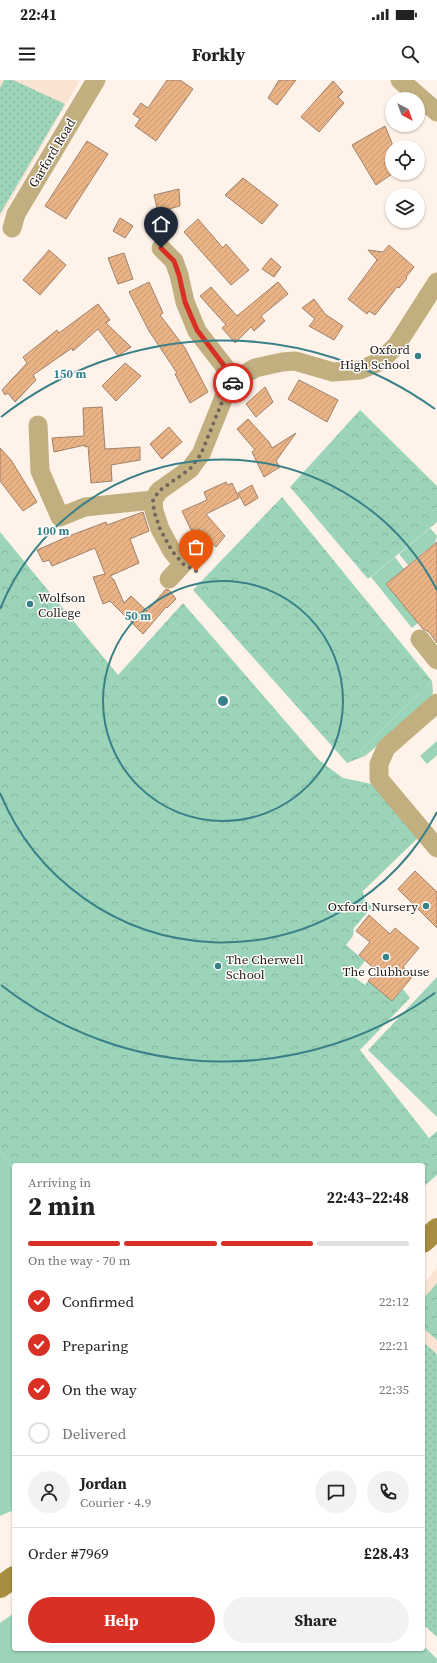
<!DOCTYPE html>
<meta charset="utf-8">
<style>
body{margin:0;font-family:"Source Serif 4",serif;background:#f2f2f2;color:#222;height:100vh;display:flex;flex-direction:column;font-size:15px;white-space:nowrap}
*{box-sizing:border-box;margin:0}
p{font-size:13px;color:#767676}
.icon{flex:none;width:22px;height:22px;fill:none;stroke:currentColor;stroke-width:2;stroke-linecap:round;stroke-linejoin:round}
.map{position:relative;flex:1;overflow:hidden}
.sheet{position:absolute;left:12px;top:1083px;width:413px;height:488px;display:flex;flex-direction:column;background:#fff;border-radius:4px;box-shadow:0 1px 3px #0004}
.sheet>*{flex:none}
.needle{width:26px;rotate:139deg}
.controls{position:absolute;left:385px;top:12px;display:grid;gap:8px}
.controls a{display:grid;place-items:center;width:40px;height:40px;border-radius:50%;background:#fff;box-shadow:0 1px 3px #0004;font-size:20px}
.pin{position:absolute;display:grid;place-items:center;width:34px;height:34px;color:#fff;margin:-41px -17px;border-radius:50% 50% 50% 0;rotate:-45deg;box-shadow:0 0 4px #0007}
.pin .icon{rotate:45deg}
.courier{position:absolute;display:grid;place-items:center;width:40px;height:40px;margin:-20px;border:3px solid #d93025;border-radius:50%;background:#fff;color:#222;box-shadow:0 1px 5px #0007}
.head em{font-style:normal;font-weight:700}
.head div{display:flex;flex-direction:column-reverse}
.head{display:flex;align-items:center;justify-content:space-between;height:68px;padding:0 16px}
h1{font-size:26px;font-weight:700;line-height:30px}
.bar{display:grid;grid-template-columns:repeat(4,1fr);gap:6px 4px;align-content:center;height:48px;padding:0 16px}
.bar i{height:5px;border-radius:3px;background:#e0e0e0}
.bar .selected{background:#d93025}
.bar p{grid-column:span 4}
.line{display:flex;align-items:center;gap:10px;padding:0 16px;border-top:1px solid #e0e0e0}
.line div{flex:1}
.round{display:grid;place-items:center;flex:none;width:42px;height:42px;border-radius:21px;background:#f2f2f2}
ol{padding:0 16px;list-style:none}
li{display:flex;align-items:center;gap:12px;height:44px}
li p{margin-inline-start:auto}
li .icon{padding:4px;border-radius:50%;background:#d93025;color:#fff;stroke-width:4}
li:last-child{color:#767676}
li i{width:22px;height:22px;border:2px solid #e0e0e0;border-radius:50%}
.action{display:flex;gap:8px;margin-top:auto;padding:8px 16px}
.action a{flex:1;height:46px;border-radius:24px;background:#d93025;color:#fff;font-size:16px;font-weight:700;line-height:46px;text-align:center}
.action a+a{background:#f2f2f2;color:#222}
.status{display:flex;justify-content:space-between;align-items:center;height:28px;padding:0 20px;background:#fff;direction:ltr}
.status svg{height:11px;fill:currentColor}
header{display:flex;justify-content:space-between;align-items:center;height:52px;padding:0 16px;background:#fff;font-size:18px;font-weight:700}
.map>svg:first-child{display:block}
.built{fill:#fae3d2}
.grass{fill:#9cd4b9}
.park{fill:url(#park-crowns)}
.garden{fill:url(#garden-dots)}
.building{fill:url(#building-hatch);stroke:#9e826c}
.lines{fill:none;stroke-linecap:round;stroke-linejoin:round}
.street{stroke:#c1af80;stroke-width:19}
.secondary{stroke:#a78d40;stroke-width:22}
.done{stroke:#71665c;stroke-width:4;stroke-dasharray:0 7.2}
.route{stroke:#d93025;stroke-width:5}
.ring{fill:none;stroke:#398088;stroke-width:2}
.poi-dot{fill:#398088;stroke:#fff;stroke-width:1.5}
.labels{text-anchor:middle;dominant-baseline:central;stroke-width:3;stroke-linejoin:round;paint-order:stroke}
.street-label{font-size:13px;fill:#251a11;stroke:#fff}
.poi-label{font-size:13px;fill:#251a11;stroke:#fff;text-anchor:end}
.centre{fill:#398088;stroke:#fff;stroke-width:2}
.ring-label{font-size:12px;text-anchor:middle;font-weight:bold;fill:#398088;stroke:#fff;stroke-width:3;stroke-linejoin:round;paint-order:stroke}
</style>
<div class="status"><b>22:41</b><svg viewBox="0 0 49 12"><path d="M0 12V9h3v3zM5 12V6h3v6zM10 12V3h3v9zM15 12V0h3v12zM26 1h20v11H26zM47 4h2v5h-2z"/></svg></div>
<header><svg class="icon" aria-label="menu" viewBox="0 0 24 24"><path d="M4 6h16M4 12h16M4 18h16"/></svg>Forkly<svg class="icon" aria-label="search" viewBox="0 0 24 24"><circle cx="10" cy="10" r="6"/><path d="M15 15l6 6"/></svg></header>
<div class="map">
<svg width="437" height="1583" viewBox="0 0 437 1583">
<defs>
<pattern id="park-crowns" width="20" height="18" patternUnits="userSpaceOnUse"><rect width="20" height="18" fill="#9cd4b9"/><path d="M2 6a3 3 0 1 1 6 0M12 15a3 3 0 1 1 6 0" fill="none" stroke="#86b59e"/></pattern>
<pattern id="garden-dots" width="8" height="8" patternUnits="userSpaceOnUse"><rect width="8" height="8" fill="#9cd4b9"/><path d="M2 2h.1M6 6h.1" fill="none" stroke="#86b59e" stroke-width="1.8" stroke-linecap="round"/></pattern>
<pattern id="building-hatch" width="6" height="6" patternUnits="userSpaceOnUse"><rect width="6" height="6" fill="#eab386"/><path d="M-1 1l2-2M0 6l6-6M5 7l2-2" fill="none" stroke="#c99973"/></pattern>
</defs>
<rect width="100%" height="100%" fill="#fff2e8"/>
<path class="built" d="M0,0h80l-80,139z
M437,1188v86l-14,-12v-57z"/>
<path class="grass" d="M430,448l7,8 -2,7 -27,22 -9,-11z
M395,477l9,12 -18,15 32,39 -6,5 -41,-51z
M432,601l1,11 -4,11 -64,53 -5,-5z
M437,661v14l-10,9 -7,-8z
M0,1070l14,21v339l-14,6z
M14,1533v36h409v-4l14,14v4h-437v-40z"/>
<path class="park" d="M360,330l77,76v36l-69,57 -78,-92z
M282,417l150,184 -72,70 5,5 -18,7 -154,-173z
M0,452l118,143 65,-72 136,157 24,18 34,7 43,51 -57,55 1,8 8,8 -18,21 -1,8 -7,9 19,16 -12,15 12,9 3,-4 24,20 11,-12 7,9 -50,52 69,88 8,-7v44l-14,12v-22h-409v6l-14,-21z
M437,897v140l-69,-67z
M437,1203v57l-14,-12v-29z"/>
<path class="garden" d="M4,0h9l52,24 -65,110v-126z
M423,1262l14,12v283l-14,-13z"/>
<path class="building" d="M167,0h13l13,9 -37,52 -21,-15 5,-7 -7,-5 8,-11 7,5z
M279,0h17l-19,25 -9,-7z
M333,1l10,11 -5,5 6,6 -25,29 -18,-15z
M385,46l7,17v15l-8,5 8,11 -16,11 -24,-40z
M87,61l21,13 -42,65 -21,-13z
M243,98l35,27 -16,19 -37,-29z
M179,109l1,17 -22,6 -4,-17z
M120,138l13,8 -8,12 -12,-7z
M198,139l25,29 3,-4 23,26 -18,15 -47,-53z
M389,165l25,22 -8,10 1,1 -8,10 -2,-1 -22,28 -6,-4 -2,3 -19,-15 29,-39 -9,-10 15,2z
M49,170l17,15 -26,30 -17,-15z
M124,173l9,26 -15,5 -10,-26z
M271,178l10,9 -7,10 -12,-8z
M149,202l14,31 -3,2 25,33 23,44 -18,11 -15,-29 2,-1 -28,-42 -20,-39z
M278,202l10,12 -27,22 4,5 -11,10 -3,-4 -16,16 -13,-15 4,-3 -26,-29 11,-9 26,29z
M314,219l11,15 18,12 -9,14 -25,-14 6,-7 -13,-11z
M98,224l12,16 -4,3 25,24 -13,9 -20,-27 -25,22 -1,-3 -39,27 3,5 -21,22 -7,-9 -3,2 -3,-5 25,-27 -4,-6 34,-27 2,3z
M125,283l16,13 -25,25 -14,-15z
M299,300l39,20 -11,22 -39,-23z
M265,307l8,15 -17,15 -10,-13z
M102,327l3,42 35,-2v13l-29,5 1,16 -21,2 -3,-37 -3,1v-2l-31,7 -2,-14 32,-2 -1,-28z
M248,339l21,23 3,6 24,-15 -20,28 4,6 -16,10 -12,-25 3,-2 -18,-21z
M169,347l13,15 -20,17 -12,-15z
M0,368l11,12 26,42 -14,9 -23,-30z
M226,402l2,3 4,-2 7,15 -33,16 19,22 -9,11 -18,-16 -5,3 -11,-23 25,-11 -3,-8z
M252,405l6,13 -13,8 -7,-13z
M143,432l6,19 -19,8 9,24 -29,13 4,4 10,23 7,-7 16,15 19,-22 3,1 7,9 -9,9 -1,-1 -23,27 -33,-33 -7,3 -10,-27 12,-3 -10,-26 -43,18 -3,-6 -6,2 -6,-12 32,-14 37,-14 1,3z
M437,462v101l-8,-11 -6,-3 -37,-45z
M415,791l22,21v36l-39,-39z
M369,835l21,19 5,-6 24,20 -16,19 10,9 -21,25 -24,-20 9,-10 -18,-16 11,-13 -14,-11z"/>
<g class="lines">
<path class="street" d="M400,0l37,32
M12,148l4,-14 80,-134
M161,168l13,13 5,14 6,27 12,29 38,49
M38,345l2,46 20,46 25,-10 68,-7
M169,499l14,-15 -11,-13 -12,-22 -6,-18 -1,-11 6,-9 31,-22 11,-15 23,-57 11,-17 20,-12 27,-6 13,-1 38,11 27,-2 19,-8 17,-16 41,-64
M420,559l17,21
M437,623l-51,45 -7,16v15l58,69"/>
<path class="secondary" d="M423,1162l14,-13
M0,1507l14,-10"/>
</g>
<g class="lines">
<path class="done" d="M196,491l-13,-7 -11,-13 -12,-22 -6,-18 -1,-11 6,-9 31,-22 11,-15 23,-57 9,-14"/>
<path class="route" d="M161,168l13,13 5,14 6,27 12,28 38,50 -2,3"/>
</g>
<g class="ring">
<circle cx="223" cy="621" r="120"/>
<path d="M437 732A241 241 0 0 1 0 713M0 529A241 241 0 0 1 437 510"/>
<path d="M435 913A361 361 0 0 1 1 905M1 337A361 361 0 0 1 435 329"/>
</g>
<g class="poi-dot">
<circle cx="418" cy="276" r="4"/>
<circle cx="30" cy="524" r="4"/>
<circle cx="426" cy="826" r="4"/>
<circle cx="386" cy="877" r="4"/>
<circle cx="218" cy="886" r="4"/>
</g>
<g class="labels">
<g class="street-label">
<text transform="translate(52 73) rotate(-59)">Garford Road</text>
</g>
<g class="poi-label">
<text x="410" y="269">Oxford<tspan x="410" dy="15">High School</tspan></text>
<text x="38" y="517" text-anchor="start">Wolfson<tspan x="38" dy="15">College</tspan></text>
<text x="418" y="826">Oxford Nursery</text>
<text x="226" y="879" text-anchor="start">The Cherwell<tspan x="226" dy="15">School</tspan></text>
<text x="386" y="891" text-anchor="middle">The Clubhouse</text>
</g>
</g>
<circle cx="223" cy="621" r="6" class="centre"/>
<g class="ring-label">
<text x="70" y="298">150 m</text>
<text x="53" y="455">100 m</text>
<text x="138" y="540">50 m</text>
</g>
</svg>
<div class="controls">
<a><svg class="needle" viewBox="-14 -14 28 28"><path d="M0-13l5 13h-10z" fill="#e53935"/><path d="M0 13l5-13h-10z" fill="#767676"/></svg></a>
<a><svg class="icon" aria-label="locate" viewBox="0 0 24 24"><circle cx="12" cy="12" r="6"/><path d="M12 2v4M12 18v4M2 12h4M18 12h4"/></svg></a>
<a><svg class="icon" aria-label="layers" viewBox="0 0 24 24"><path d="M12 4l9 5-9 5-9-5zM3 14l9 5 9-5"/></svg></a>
</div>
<div class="pin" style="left:196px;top:491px;background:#ea580c"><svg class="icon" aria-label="bag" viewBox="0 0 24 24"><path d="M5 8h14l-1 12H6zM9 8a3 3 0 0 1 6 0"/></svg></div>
<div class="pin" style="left:161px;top:168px;background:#1f2937"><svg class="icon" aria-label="home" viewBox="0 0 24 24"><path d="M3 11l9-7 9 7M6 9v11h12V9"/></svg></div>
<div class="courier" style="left:233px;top:303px"><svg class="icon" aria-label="car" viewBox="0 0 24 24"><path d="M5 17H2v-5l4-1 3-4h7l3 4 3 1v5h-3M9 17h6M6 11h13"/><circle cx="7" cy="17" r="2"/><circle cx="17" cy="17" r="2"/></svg></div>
<section class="sheet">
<div class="head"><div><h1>2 min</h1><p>Arriving in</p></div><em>22:43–22:48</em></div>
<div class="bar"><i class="selected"></i><i class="selected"></i><i class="selected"></i><i></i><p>On the way · 70 m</p></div>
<ol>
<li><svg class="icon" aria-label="check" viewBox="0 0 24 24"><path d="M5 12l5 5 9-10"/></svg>Confirmed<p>22:12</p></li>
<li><svg class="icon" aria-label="check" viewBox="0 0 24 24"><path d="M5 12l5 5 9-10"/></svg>Preparing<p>22:21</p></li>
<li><svg class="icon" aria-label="check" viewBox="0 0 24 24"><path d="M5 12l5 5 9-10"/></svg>On the way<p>22:35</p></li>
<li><i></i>Delivered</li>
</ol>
<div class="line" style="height:72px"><a class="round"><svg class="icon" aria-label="person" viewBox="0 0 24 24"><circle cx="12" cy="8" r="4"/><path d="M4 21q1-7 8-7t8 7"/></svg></a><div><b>Jordan</b><p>Courier · 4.9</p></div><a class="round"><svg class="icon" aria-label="chat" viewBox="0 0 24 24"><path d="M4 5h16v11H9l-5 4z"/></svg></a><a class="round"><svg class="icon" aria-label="phone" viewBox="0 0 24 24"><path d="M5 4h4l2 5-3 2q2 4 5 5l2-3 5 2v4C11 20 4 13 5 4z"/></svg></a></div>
<div class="line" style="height:52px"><div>Order #7969</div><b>£28.43</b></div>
<div class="action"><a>Help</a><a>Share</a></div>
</section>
</div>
